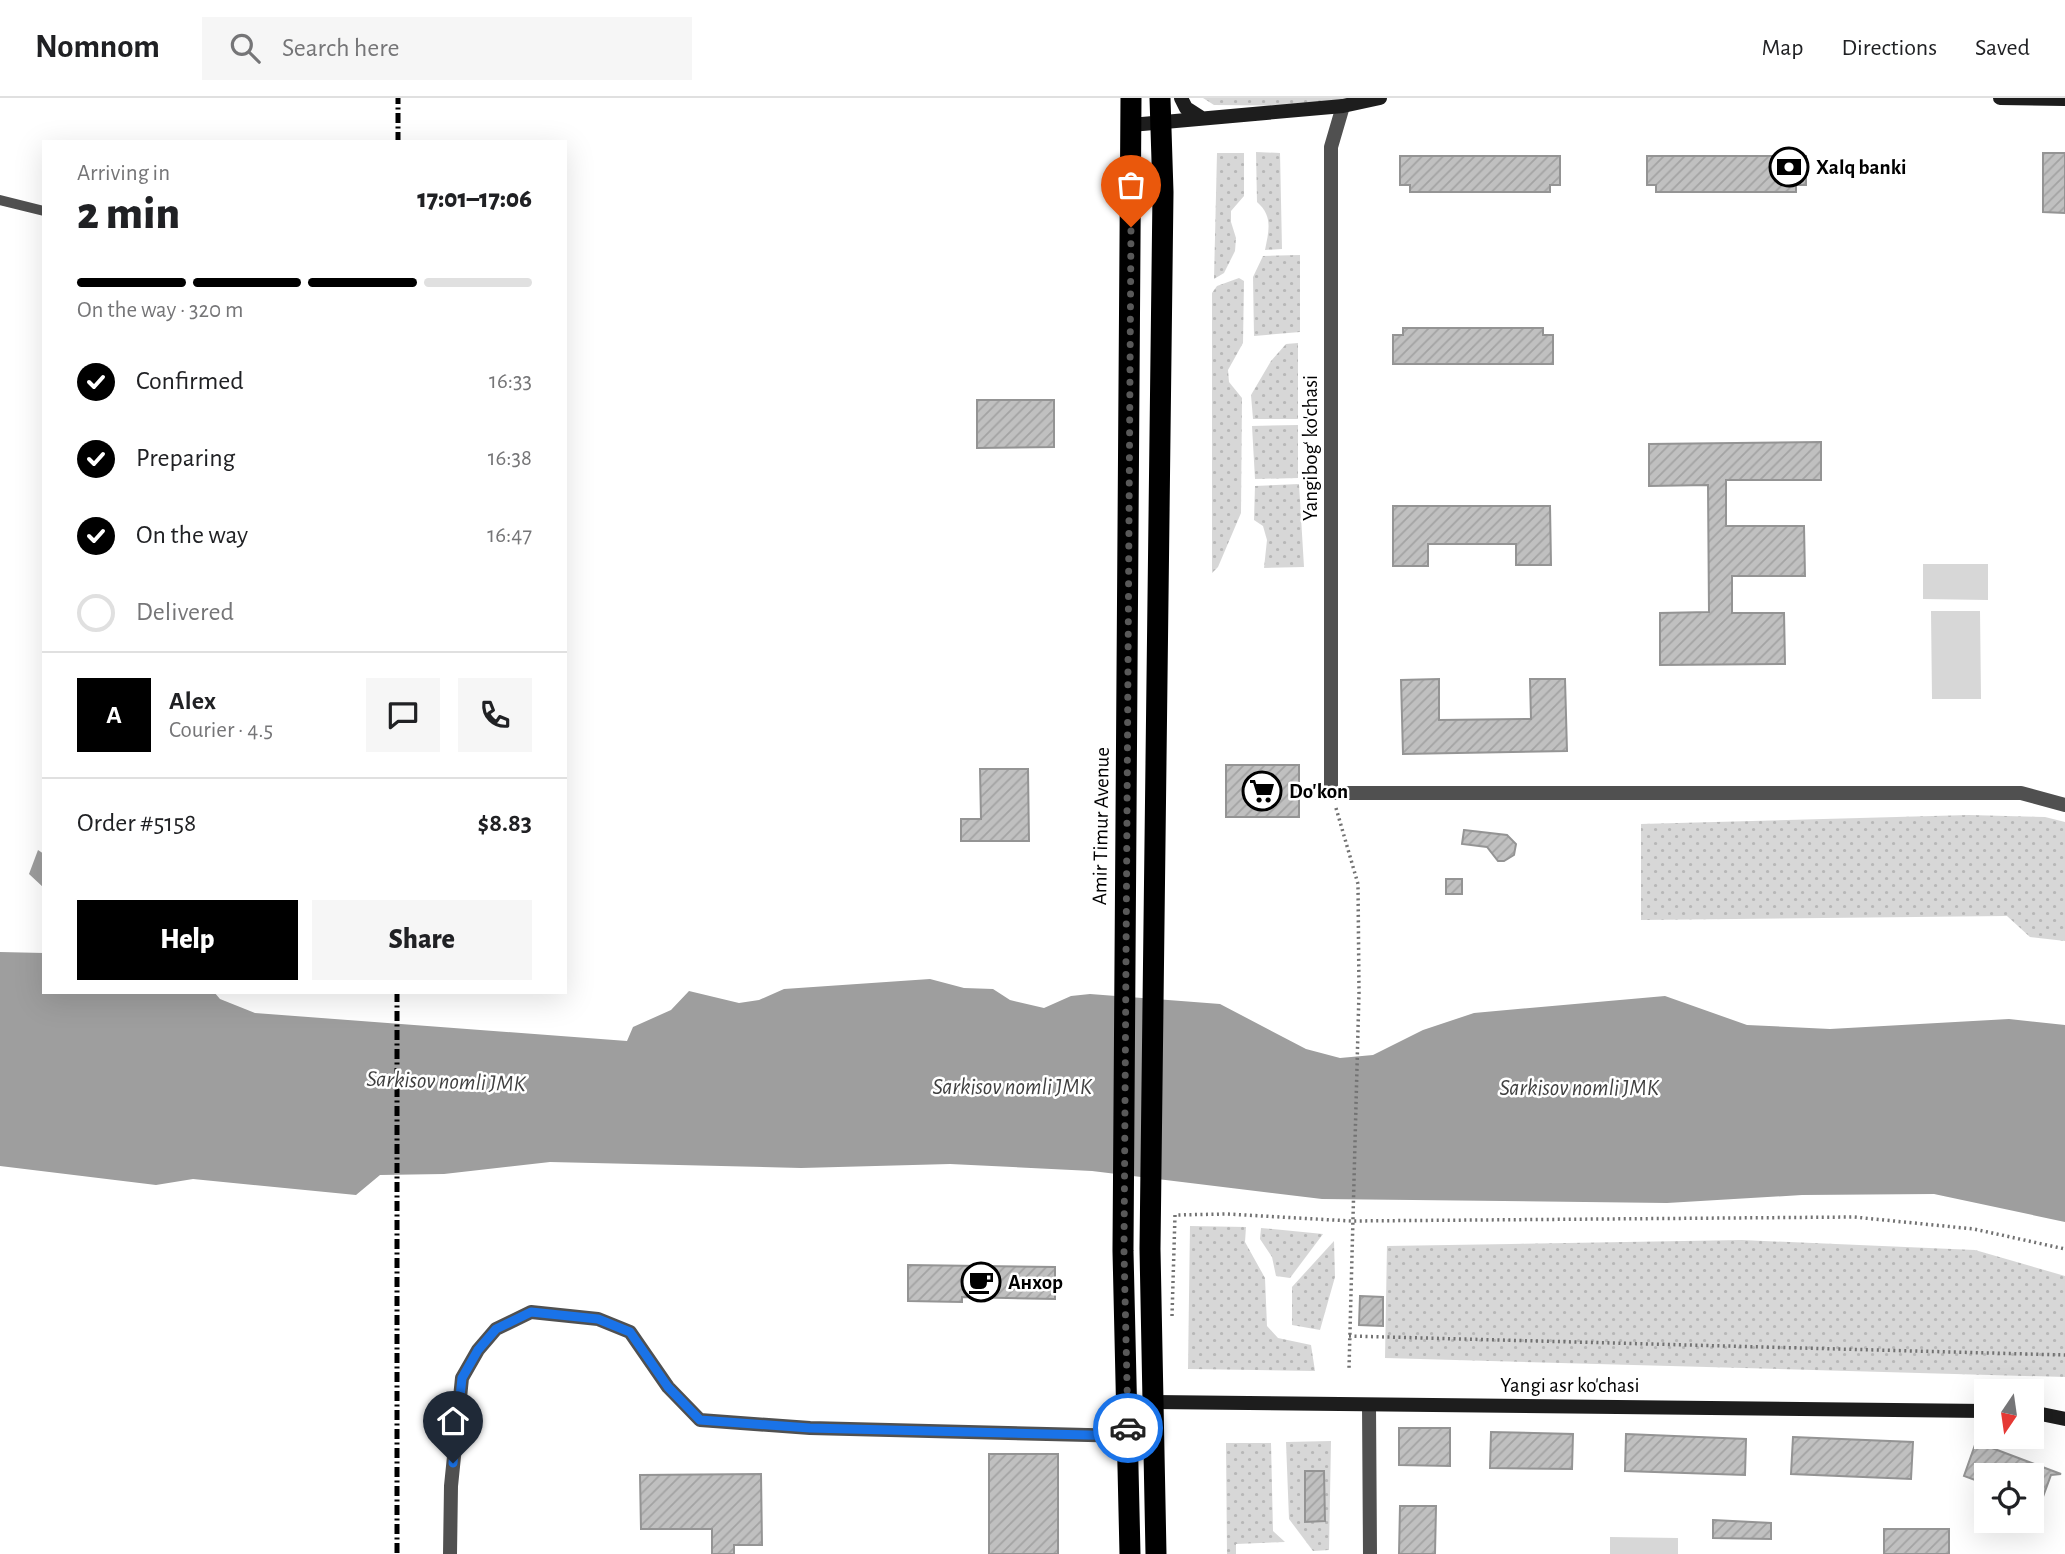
<!DOCTYPE html>
<meta charset="utf-8">
<style>
body{margin:0;font-family:"Alegreya Sans",sans-serif;background:#f6f6f6;color:#202124;height:100vh;display:flex;flex-direction:column;font-size:26px;white-space:nowrap}
*{box-sizing:border-box;margin:0}
p{font-size:23px;color:#757577}
.icon{flex:none;width:38px;height:38px;fill:none;stroke:currentColor;stroke-width:2;stroke-linecap:round;stroke-linejoin:round}
.map{position:relative;flex:1;overflow:hidden}
.details{position:absolute;left:42px;top:42px;width:525px;height:854px;display:flex;flex-direction:column;background:#fff;border-radius:0px;box-shadow:0 7px 28px #0002}
.details>*{flex:none}
.needle{width:46px;rotate:193deg}
.fabs{position:absolute;left:1974px;top:1281px;display:grid;gap:14px}
.fabs a{display:grid;place-items:center;width:70px;height:70px;border-radius:0px;background:#fff;box-shadow:0 7px 28px #0002;font-size:35px}
.pin{position:absolute;display:grid;place-items:center;width:60px;height:60px;color:#fff;margin:-72px -30px;border-radius:50% 50% 50% 0;rotate:-45deg;box-shadow:0 0 7px #0007}
.pin .icon{rotate:45deg}
.courier{position:absolute;display:grid;place-items:center;width:70px;height:70px;margin:-35px;border:5px solid #1a73e8;border-radius:50%;background:#fff;color:#222;box-shadow:0 2px 9px #0007}
.overview em{font-style:normal;font-weight:800}
.overview div{display:flex;flex-direction:column-reverse}
.overview{display:flex;align-items:center;justify-content:space-between;height:119px;padding:0 35px}
h1{font-size:46px;font-weight:800;line-height:52px}
.bar{display:grid;grid-template-columns:repeat(4,1fr);gap:10px 7px;align-content:center;height:84px;padding:0 35px}
.bar i{height:9px;border-radius:5px;background:#e0e0e0}
.bar .active{background:#000}
.bar p{grid-column:span 4}
.line{display:flex;align-items:center;gap:18px;padding:0 35px;border-top:2px solid #e0e0e0}
.line div{flex:1}
.round{display:grid;place-items:center;flex:none;width:74px;height:74px;border-radius:0px;background:#f6f6f6}
ol{padding:0 35px;list-style:none}
li{display:flex;align-items:center;gap:21px;height:77px}
li p{margin-inline-start:auto}
li .icon{padding:7px;border-radius:50%;background:#000;color:#fff;stroke-width:4}
li:last-child{color:#757577}
li i{width:38px;height:38px;border:4px solid #e0e0e0;border-radius:50%}
.button{display:flex;gap:14px;margin-top:auto;padding:14px 35px}
.button a{flex:1;height:80px;border-radius:0px;background:#000;color:#fff;font-size:28px;font-weight:800;line-height:80px;text-align:center}
.button a+a{background:#f6f6f6;color:#202124}
header{display:flex;align-items:center;gap:42px;box-sizing:border-box;height:98px;padding:0 35px;background:#fff;border-bottom:2px solid #e0e0e0}
header strong{font-size:33px}
nav{display:flex;gap:38px;margin-inline-start:auto;font-size:24px}
.search{width:490px;height:63px;background:#f6f6f6;display:flex;align-items:center;gap:18px;box-sizing:border-box;padding:0 24px;border-radius:0px;color:#757577;font-size:26px}
.map>svg:first-child{display:block}
.grass{fill:url(#grass-dots)}
.garden{fill:#d7d7d7}
.water{fill:#9e9e9e}
.building{fill:url(#building-hatch);stroke:#949494;stroke-width:2}
.lines{fill:none;stroke-linecap:round;stroke-linejoin:round}
.path{stroke:#727272;stroke-width:3.5;stroke-dasharray:2 3.5;stroke-linecap:butt}
.lane{stroke:#505050;stroke-width:10}
.street{stroke:#505050;stroke-width:14}
.secondary{stroke:#1d1d1d;stroke-width:14}
.highway{stroke:#000;stroke-width:21}
.rail{stroke:#000;stroke-width:5;stroke-dasharray:10 3.5 2 3.5;stroke-linecap:butt}
.done{stroke:#595959;stroke-width:7;stroke-dasharray:0 12.6}
.route{stroke:#1a73e8;stroke-width:9}
.labels{text-anchor:middle;dominant-baseline:central;stroke-width:5;stroke-linejoin:round;paint-order:stroke}
.poi-label{font-size:21px;font-weight:bold;fill:#000;stroke:#fff;text-anchor:start}
.street-label{font-size:21px;fill:#000;stroke:#fff}
.water-label{font-size:23px;font-style:italic;fill:#3f3f3f;stroke:#fff}
</style>
<header>
<strong>Nomnom</strong>
<div class="search"><svg class="icon" aria-label="search" viewBox="0 0 24 24"><circle cx="10" cy="10" r="6"/><path d="M15 15l6 6"/></svg>Search here</div>
<nav><a>Map</a><a>Directions</a><a>Saved</a></nav>
</header>
<div class="map">
<svg width="2065" height="1456" viewBox="0 0 2065 1456">
<defs>
<pattern id="grass-dots" width="8" height="8" patternUnits="userSpaceOnUse" patternTransform="scale(1.75)"><rect width="8" height="8" fill="#d7d7d7"/><path d="M2 2h.1M6 6h.1" fill="none" stroke="#b7b7b7" stroke-width="1.8" stroke-linecap="round"/></pattern>
<pattern id="building-hatch" width="6" height="6" patternUnits="userSpaceOnUse" patternTransform="scale(1.75)"><rect width="6" height="6" fill="#c0c0c0"/><path d="M-1 1l2-2M0 6l6-6M5 7l2-2" fill="none" stroke="#a3a3a3"/></pattern>
</defs>
<rect width="100%" height="100%" fill="#fff"/>
<path class="grass" d="M1203,0h148l-11,8 -126,-1z
M1256,54l24,1 2,96 -17,1c4,-20 8,-34 -8,-48z
M1217,55h27v43l-13,15v11l5,16 -1,13 -11,22 -10,6z
M1300,157v77l-46,4 -1,-59 10,-21z
M1239,180l5,3 -1,62 -15,27 1,12 13,16 -1,115 -23,54 -6,6v-280l5,-7z
M1298,245v76h-45l-2,-24 20,-34 15,-17z
M1298,327v53l-43,1 -3,-53z
M1299,386l5,83 -40,1 3,-28 -4,-14 -9,-6 1,-34z
M1969,717l76,2 20,5v119l-35,-4 -23,-21 -366,4v-96z
M1190,1128l56,1 -1,15 20,36 2,48 11,12 33,7 4,26 -127,-2z
M1261,1130l62,6 -33,44 -14,-2 -4,-19 -12,-18z
M1742,1142l233,10 90,26v101l-680,-19 2,-112z
M1334,1143l1,36 -15,53 -28,-5v-38z
M1331,1343l-2,109 -16,1 -24,-32 -3,-77z
M1226,1345h45l2,88 12,11 -49,2v10h-9z"/>
<path class="garden" d="M1923,466h65v36l-65,-1z
M1931,513h49l1,88h-49z
M1610,1439l68,1v16h-68z"/>
<path class="water" d="M38,752l6,4v34l-15,-14z
M0,854l44,1v39h170l6,7 35,14 372,28 6,-14 38,-17 18,-19 50,12 20,-3 25,-11 146,-10 34,9 29,1 17,11 34,8 27,-12 19,-2 130,10 86,45 34,9 33,-3 50,-25 51,-17 191,-17 82,29 83,4 179,-10 56,6v197l-131,-28 -132,1 -135,8 -345,-4 -230,-28 -142,-7 -149,4 -251,-6 -106,12 -64,1 -24,20 -163,-16 -37,6 -156,-19z"/>
<path class="building" d="M2043,55h22v60l-22,-1z
M1400,58h160v29h-10v7h-140v-7h-10z
M1647,58h159v29h-10v7h-140v-7h-9z
M1403,230h140v7h10v29h-160v-29h10z
M977,302h77v47l-77,1z
M1821,344v38h-95v46h78l1,50h-73v37h52l1,51 -125,1v-52l49,-1 -1,-127 -59,1v-42z
M1393,408h157l1,59h-35v-21h-88v22h-35z
M1439,581v41l92,-1 -1,-40h35l2,72 -164,3 -2,-74z
M1226,667h73v52h-73z
M980,671h48l1,72h-68v-22h20z
M1464,732l43,5 9,9 -2,11 -10,6h-6l-11,-14 -25,-3z
M1446,781h16v15h-16z
M908,1167l147,2v32l-93,-2v5l-54,-1z
M1360,1198l23,1v29l-24,-1z
M1399,1330h51v38l-51,-1z
M1491,1334l82,2 -1,35 -82,-1z
M1626,1336l120,5 -1,36 -120,-4z
M1793,1339l120,5 -2,37 -120,-5z
M1976,1344l85,32 -10,1 -18,49 -1,-49h-46v9l-22,-8z
M989,1356h69v100h-69z
M1305,1373h19l1,50 -20,1z
M761,1376l1,71h-28v9h-22v-25h-71l-1,-54z
M1400,1408h36l-1,48h-36z
M1713,1422l58,3v16l-58,-1z
M1884,1431h65v25h-65z"/>
<g class="lines">
<path class="path" d="M1336,710l22,76 1,108 -10,377
M1172,1218l3,-101 52,-1 124,7 503,-4 120,12 91,20
M1349,1238l716,19"/>
<path class="lane" d="M0,102l44,11"/>
<path class="street" d="M1343,8l-12,41v646h690l44,12
M1369,1307l1,149
M450,1456l1,-68 11,-108 16,-28 18,-21 35,-17 67,7 32,13 38,55 32,33 110,8 319,8"/>
<path class="secondary" d="M1181,0l5,10 14,9
M2000,0l65,1
M1131,27l212,-19 37,-8
M1154,1304l832,9
M2032,1314l33,7"/>
<path class="highway" d="M1130,1456l-7,-303 8,-1153
M1156,1456l-6,-305 13,-1057 -3,-94"/>
<path class="rail" d="M398,44v-44
M397,894v562"/>
</g>
<g class="lines">
<path class="done" d="M1128,1330l-4,-177 7,-1024"/>
<path class="route" d="M453,1365l9,-85 16,-28 18,-21 35,-17 67,7 32,13 38,55 32,33 110,8 319,8 -1,-8"/>
</g>
<defs>
<symbol id="bank-ring" viewBox="-11 -11 22 22"><circle r="9.5" fill="#fff" stroke="#000" stroke-width="1.5"/><path d="M-6-4H6V4H-6ZM0-2.3a2.3 2.3 0 1 0 0 4.6a2.3 2.3 0 1 0 0-4.6Z" fill="#000"/></symbol>
<symbol id="supermarket-ring" viewBox="-11 -11 22 22"><circle r="9.5" fill="#fff" stroke="#000" stroke-width="1.5"/><path d="M-6-5.5h2.5l.6 2H6L4.5 2H-2.5L-4.4-4H-6ZM-1.5 3.2a1.3 1.3 0 1 0 .1 0ZM3 3.2a1.3 1.3 0 1 0 .1 0Z" fill="#000"/></symbol>
<symbol id="cafe-ring" viewBox="-11 -11 22 22"><circle r="9.5" fill="#fff" stroke="#000" stroke-width="1.5"/><path d="M-5.5-4.5H6V0H3Q3 3.5 0 3.5H-2.5Q-5.5 3.5-5.5 0ZM3-3.2v2h1.7v-2ZM-6 4.5H4V6H-6Z" fill="#000"/></symbol>
</defs>
<g fill-rule="evenodd">
<use href="#bank-ring" x="1767" y="47" width="44" height="44"/>
<use href="#supermarket-ring" x="1240" y="671" width="44" height="44"/>
<use href="#cafe-ring" x="959" y="1162" width="44" height="44"/>
</g>
<g class="labels">
<g class="poi-label">
<text x="1816" y="69">Xalq banki</text>
<text x="1289" y="693">Do'kon</text>
<text x="1008" y="1184">Анхор</text>
</g>
<g class="street-label">
<text transform="translate(1310 350) rotate(-90)">Yangibog‘ ko'chasi</text>
<text transform="translate(1101 728) rotate(-89)">Amir Timur Avenue</text>
<text x="1570" y="1287">Yangi asr ko'chasi</text>
</g>
<g class="water-label">
<text transform="translate(446 984) rotate(2)">Sarkisov nomli JMK</text>
<text x="1012" y="989">Sarkisov nomli JMK</text>
<text x="1579" y="990">Sarkisov nomli JMK</text>
</g>
</g>
</svg>
<div class="fabs">
<a><svg class="needle" viewBox="-14 -14 28 28"><path d="M0-13l5 13h-10z" fill="#e53935"/><path d="M0 13l5-13h-10z" fill="#757577"/></svg></a>
<a><svg class="icon" aria-label="locate" viewBox="0 0 24 24"><circle cx="12" cy="12" r="6"/><path d="M12 2v4M12 18v4M2 12h4M18 12h4"/></svg></a>
</div>
<div class="pin" style="left:1131px;top:129px;background:#ea580c"><svg class="icon" aria-label="bag" viewBox="0 0 24 24"><path d="M5 8h14l-1 12H6zM9 8a3 3 0 0 1 6 0"/></svg></div>
<div class="pin" style="left:453px;top:1365px;background:#1f2937"><svg class="icon" aria-label="home" viewBox="0 0 24 24"><path d="M3 11l9-7 9 7M6 9v11h12V9"/></svg></div>
<div class="courier" style="left:1128px;top:1330px"><svg class="icon" aria-label="car" viewBox="0 0 24 24"><path d="M5 17H2v-5l4-1 3-4h7l3 4 3 1v5h-3M9 17h6M6 11h13"/><circle cx="7" cy="17" r="2"/><circle cx="17" cy="17" r="2"/></svg></div>
<section class="details">
<div class="overview"><div><h1>2 min</h1><p>Arriving in</p></div><em>17:01–17:06</em></div>
<div class="bar"><i class="active"></i><i class="active"></i><i class="active"></i><i></i><p>On the way · 320 m</p></div>
<ol>
<li><svg class="icon" aria-label="check" viewBox="0 0 24 24"><path d="M5 12l5 5 9-10"/></svg>Confirmed<p>16:33</p></li>
<li><svg class="icon" aria-label="check" viewBox="0 0 24 24"><path d="M5 12l5 5 9-10"/></svg>Preparing<p>16:38</p></li>
<li><svg class="icon" aria-label="check" viewBox="0 0 24 24"><path d="M5 12l5 5 9-10"/></svg>On the way<p>16:47</p></li>
<li><i></i>Delivered</li>
</ol>
<div class="line" style="height:126px"><b class="round" style="background:#000;color:#fff">A</b><div><b>Alex</b><p>Courier · 4.5</p></div><a class="round"><svg class="icon" aria-label="chat" viewBox="0 0 24 24"><path d="M4 5h16v11H9l-5 4z"/></svg></a><a class="round"><svg class="icon" aria-label="phone" viewBox="0 0 24 24"><path d="M5 4h4l2 5-3 2q2 4 5 5l2-3 5 2v4C11 20 4 13 5 4z"/></svg></a></div>
<div class="line" style="height:91px"><div>Order #5158</div><b>$8.83</b></div>
<div class="button"><a>Help</a><a>Share</a></div>
</section>
</div>
